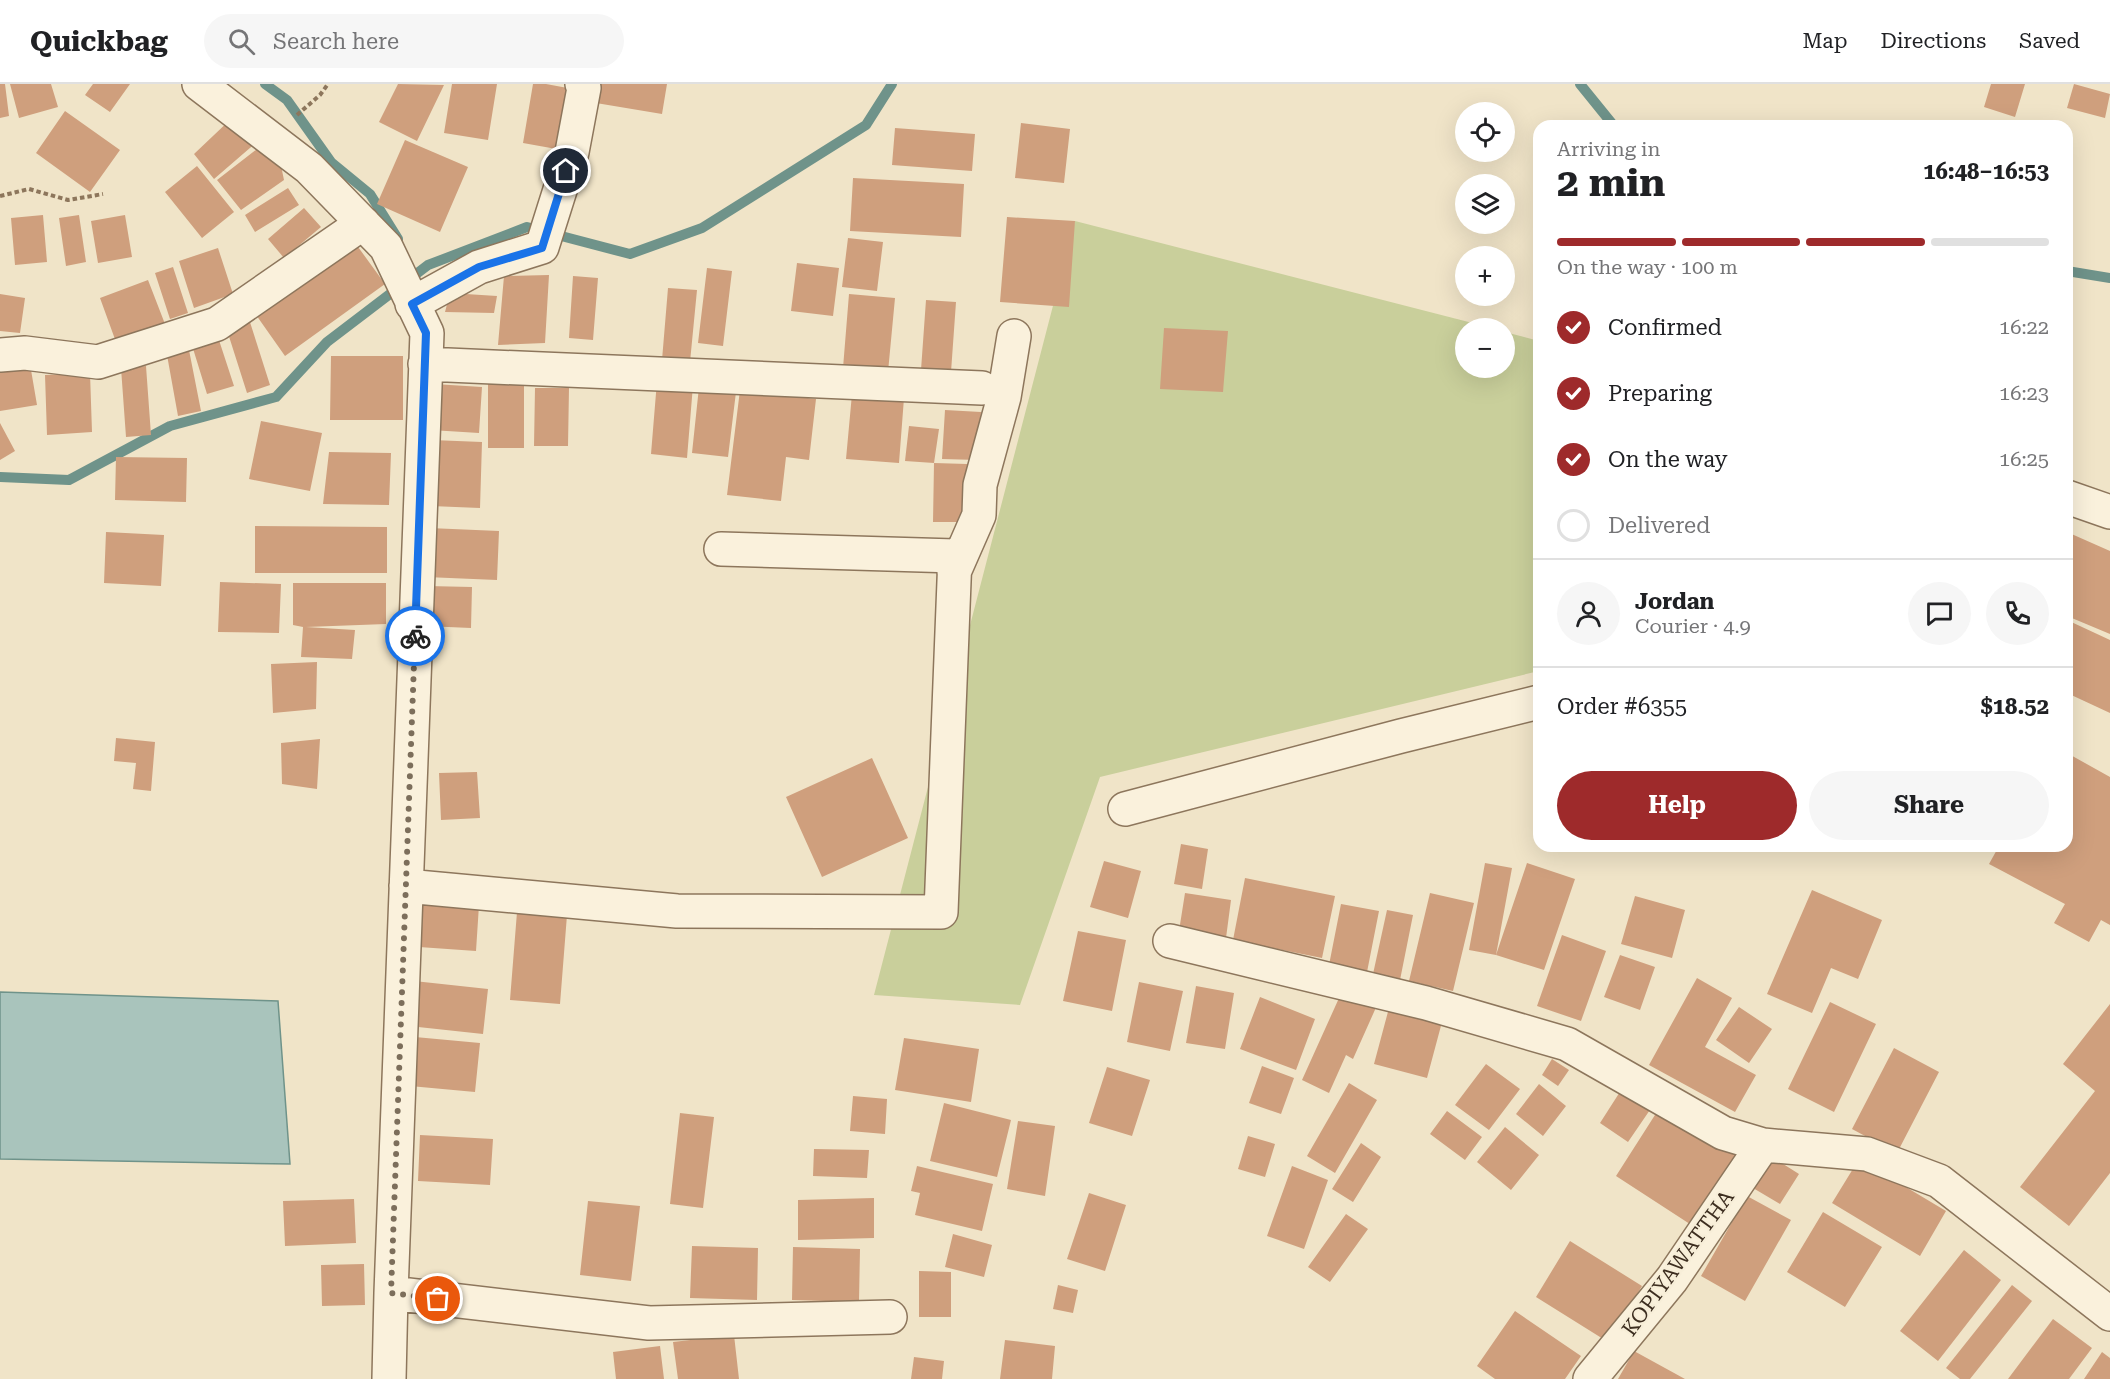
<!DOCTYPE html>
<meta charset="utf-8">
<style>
body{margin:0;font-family:"Roboto Serif",serif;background:#f6f6f6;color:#202124;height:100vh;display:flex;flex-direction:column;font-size:22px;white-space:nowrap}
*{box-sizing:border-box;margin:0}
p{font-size:20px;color:#757577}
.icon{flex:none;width:33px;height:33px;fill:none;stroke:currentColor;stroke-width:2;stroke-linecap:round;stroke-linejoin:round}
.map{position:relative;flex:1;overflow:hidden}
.details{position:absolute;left:1533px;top:36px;width:540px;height:732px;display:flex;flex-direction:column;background:#fff;border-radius:18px;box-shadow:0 6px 24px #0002}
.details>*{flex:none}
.fabs{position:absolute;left:1455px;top:18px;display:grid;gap:12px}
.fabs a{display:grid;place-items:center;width:60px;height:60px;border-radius:50%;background:#fff;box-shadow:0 6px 24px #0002;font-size:30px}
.pin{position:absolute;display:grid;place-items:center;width:51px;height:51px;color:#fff;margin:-26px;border:3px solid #fff;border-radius:50%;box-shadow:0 2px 6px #0007}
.courier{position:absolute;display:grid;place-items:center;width:60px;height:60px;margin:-30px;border:4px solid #1a73e8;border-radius:50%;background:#fff;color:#222;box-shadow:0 2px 8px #0007}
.overview em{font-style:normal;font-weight:700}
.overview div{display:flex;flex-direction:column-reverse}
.overview{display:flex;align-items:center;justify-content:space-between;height:102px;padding:0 24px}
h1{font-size:39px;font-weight:700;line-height:45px}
.bar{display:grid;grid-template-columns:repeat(4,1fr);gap:9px 6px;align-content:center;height:72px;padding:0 24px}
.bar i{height:8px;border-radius:4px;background:#e0e0e0}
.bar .active{background:#9e2a2b}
.bar p{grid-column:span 4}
.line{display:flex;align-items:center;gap:15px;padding:0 24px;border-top:2px solid #e0e0e0}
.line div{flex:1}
.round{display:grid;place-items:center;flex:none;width:63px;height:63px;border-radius:32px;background:#f6f6f6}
ol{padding:0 24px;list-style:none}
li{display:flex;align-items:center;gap:18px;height:66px}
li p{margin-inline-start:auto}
li .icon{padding:6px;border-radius:50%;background:#9e2a2b;color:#fff;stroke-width:4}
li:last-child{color:#757577}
li i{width:33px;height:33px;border:3px solid #e0e0e0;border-radius:50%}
.cta{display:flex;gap:12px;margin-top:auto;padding:12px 24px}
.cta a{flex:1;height:69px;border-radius:36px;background:#9e2a2b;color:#fff;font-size:24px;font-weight:700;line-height:69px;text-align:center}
.cta a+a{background:#f6f6f6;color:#202124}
header{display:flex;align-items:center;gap:36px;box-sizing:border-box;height:84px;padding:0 30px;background:#fff;border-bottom:2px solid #e0e0e0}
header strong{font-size:28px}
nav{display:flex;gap:33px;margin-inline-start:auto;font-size:21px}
.search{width:420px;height:54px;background:#f6f6f6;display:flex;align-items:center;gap:15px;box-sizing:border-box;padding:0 21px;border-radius:33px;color:#757577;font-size:22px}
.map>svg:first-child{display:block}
.green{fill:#c9cf9b}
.water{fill:#a9c4bc;stroke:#6f938a;stroke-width:1.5}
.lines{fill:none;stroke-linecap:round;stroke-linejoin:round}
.stream{stroke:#6f938a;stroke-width:10}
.building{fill:#cf9f7d}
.minor-casing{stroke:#8d765c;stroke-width:36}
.path{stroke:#8d765c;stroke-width:4;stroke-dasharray:4.5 3;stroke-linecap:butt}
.minor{stroke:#faf1dc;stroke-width:33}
.done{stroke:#7c6e5b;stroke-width:6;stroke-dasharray:0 10.8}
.route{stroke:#1a73e8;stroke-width:8}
.labels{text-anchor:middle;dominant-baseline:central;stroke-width:4.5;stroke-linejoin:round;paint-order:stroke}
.street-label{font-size:21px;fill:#3d2e20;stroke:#f7eed8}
</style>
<header>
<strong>Quickbag</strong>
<div class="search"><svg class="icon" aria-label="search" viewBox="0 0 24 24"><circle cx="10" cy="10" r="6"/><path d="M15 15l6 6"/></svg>Search here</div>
<nav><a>Map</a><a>Directions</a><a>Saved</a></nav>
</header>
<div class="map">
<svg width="2110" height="1295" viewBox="0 0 2110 1295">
<rect width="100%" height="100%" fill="#f0e4c8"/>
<path class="green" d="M1075,137l417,107h-26v40h38l1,-36 34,9v330l-439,106 -80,228 -146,-10z"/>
<path class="water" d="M0,908l278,9 12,163 -290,-5z"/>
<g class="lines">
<path class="stream" d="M265,0l22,16 44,62 39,32 28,45
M1580,0l34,42
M2067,187l43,7
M0,393l69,3 101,-54 106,-29 51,-55 101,-77 99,-38 103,27 72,-26 164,-103 26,-41"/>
</g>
<path class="building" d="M0,0h5l4,32 -9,2z
M10,0h41l7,23 -39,11z
M93,0h37l-20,28 -25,-17z
M398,0l46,1 -27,56 -38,-19z
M452,0h45l-9,56 -44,-7z
M533,0h13l27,5 -11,61 -39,-7z
M593,0h74l-5,30 -72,-12z
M1991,0h34l-10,33 -31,-10z
M2074,0l36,10 -5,24 -38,-10z
M65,27l55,39 -30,42 -54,-39z
M233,33l24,25 -43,37 -20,-25z
M1021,39l49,6 -6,54 -49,-5z
M895,44l80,6 -3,37 -80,-6z
M405,56l63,27 -28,65 -63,-28z
M261,62l18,10 5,24 -43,30 -24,-30z
M197,82l37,46 -32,26 -37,-46z
M853,94l111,6 -3,53 -111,-6z
M288,104l11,17 -44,27 -10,-17z
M304,124l17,19 -37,31 -16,-19z
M43,131l4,47 -32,3 -4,-47z
M79,131l7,47 -20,4 -7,-48z
M125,131l7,42 -34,6 -7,-42z
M1007,133l68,4 -6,86 -69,-5z
M848,154l35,4 -6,49 -35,-4z
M353,156l32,44 -100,72 -31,-44z
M218,164l15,46 -39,14 -15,-47z
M797,179l42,5 -6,48 -42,-5z
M173,183l15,46 -18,6 -15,-46z
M707,184l25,3 -9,75 -25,-3z
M549,191l-4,68 -47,2 6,-69z
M573,192l25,2 -5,62 -24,-2z
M148,196l17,44 -49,18 -16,-44z
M668,204l29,2 -7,72 -28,-2z
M450,209l47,3 -3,17 -49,-1z
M0,210l25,4 -5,35 -20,-2z
M849,210l46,4 -7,74 -45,-4z
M926,216l30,2 -5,70 -30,-2z
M249,235l21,66 -23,8 -21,-66z
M1164,244l64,3 -5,61 -63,-3z
M217,250l17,52 -27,8 -16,-52z
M189,266l12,61 -23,5 -11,-61z
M331,272h72v64h-73z
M30,280l7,41 -37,6v-42z
M146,282l5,69 -25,2 -5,-69z
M90,289l2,59 -45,3 -2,-60z
M657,297l36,4 -6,73 -36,-4z
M488,299l36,1v64h-36z
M434,300l48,3 -3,46 -48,-3z
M699,303l37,5 -8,65 -36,-4z
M535,304h34l-1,58h-34z
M740,306l76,9 -7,61 -23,-3 -5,44 -54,-6z
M852,310l52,4 -5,65 -53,-4z
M945,326l36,2 -3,48 -36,-1z
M261,337l61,12 -12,58 -61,-12z
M0,339l15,28 -15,9z
M909,342l30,3 -5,34 -29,-2z
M432,356l50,2 -2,66 -49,-2z
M329,368l62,1 -2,52 -66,-1z
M116,373l71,1 -1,44 -71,-2z
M934,379l33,1 -1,58h-33z
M255,442l132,1v46h-132z
M429,444l70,3 -2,49 -71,-3z
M106,448l58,3 -3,51 -57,-3z
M2067,448l43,19v83l-43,-18z
M220,498l61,2 -2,49 -61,-1z
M293,499h93v41l-80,3 49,3 -3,29 -51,-2 2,-30 -10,-2z
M427,502l45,1 -1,41 -46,-2z
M2067,536l43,20v73l-43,-20z
M317,578l-1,47 -43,4 -2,-49z
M116,654l39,4 -4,49 -18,-2 3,-26 -22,-2z
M320,655l-3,50 -35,-5 -1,-41z
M2067,669l43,24v148l-9,-5 -12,22 -35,-19 11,-19 -76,-40 10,-18h68z
M872,674l36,80 -86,39 -36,-80z
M477,688l3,46 -39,2 -2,-47z
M1181,760l27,5 -6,40 -28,-5z
M1104,777l37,10 -13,47 -38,-11z
M1485,779l27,5 -16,87 -27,-5z
M1527,779l48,16 -31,91 -48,-15z
M1245,794l90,18 -13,62 -89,-18z
M1812,806l70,30 -24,59 -27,-11 -19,45 -45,-19z
M1185,809l46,7 -5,38 -47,-7z
M1430,809l44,10 -21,88 -44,-10z
M1635,812l50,14 -13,48 -51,-14z
M423,817l56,4 -3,46 -57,-4z
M1341,820l38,7 -12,61 -38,-7z
M1387,826l26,5 -13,65 -27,-6z
M517,828l50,3 -7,89 -50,-4z
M1078,847l48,9 -14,71 -49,-10z
M1562,851l44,16 -25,70 -44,-15z
M1620,871l35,12 -15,43 -36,-13z
M1697,894l35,20 -27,49 51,28 -21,37 -86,-47z
M414,897l74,8 -5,45 -74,-8z
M1139,898l44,9 -13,60 -43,-9z
M1196,902l38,7 -9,56 -39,-6z
M1344,903l34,16 -25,56 -7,-4 -17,38 -27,-13z
M1260,913l55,22 -19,51 -56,-21z
M1830,918l46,22 -42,88 -46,-23z
M2110,920v169l-41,53 -49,-39 75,-96 -32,-27z
M1739,923l33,22 -23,34 -33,-23z
M1389,924l53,14 -15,56 -53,-14z
M415,953l65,6 -5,49 -65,-6z
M904,954l75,11 -8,53 -76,-12z
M1894,964l45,24 -42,81 -45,-24z
M1552,975l17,11 -11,16 -16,-11z
M1486,980l34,25 -31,41 -34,-25z
M1262,982l32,12 -13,36 -32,-11z
M1107,983l43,13 -18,56 -43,-13z
M1349,999l28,17 -42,73 -28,-17z
M1539,1000l27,22 -23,30 -27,-22z
M1625,1000l29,20 -26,38 -28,-19z
M853,1012l34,3 -2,35 -35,-3z
M944,1019l67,17 -14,57 -67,-16z
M1662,1020l80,52 -46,72 -80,-52z
M1447,1027l35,26 -17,23 -35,-26z
M680,1029l34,4 -11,91 -33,-4z
M1018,1037l37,5 -10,70 -38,-7z
M1505,1043l34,28 -28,35 -34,-28z
M420,1051l73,4 -3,46 -72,-4z
M1248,1052l27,8 -10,33 -27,-8z
M1361,1059l20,14 -28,45 -21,-13z
M814,1065l55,1 -2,28 -54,-2z
M1772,1073l27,17 -19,30 -27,-16z
M1859,1075l87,52 -26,45 -88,-53z
M917,1082l76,18 -11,47 -67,-16 5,-22 -9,-2z
M1292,1082l36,14 -24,69 -37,-13z
M1089,1109l37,12 -21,66 -38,-12z
M1747,1112l44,24 -46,81 -44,-25z
M874,1114v40l-76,2v-40z
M354,1115l2,44 -71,3 -2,-45z
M588,1117l52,5 -9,75 -51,-6z
M1823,1128l59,35 -37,60 -58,-35z
M1346,1130l22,15 -38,53 -22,-15z
M953,1150l39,11 -8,32 -39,-10z
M1570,1157l72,45 -34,56 -72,-45z
M692,1162l66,2 -1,52 -67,-2z
M793,1163l67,2 -1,53 -67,-2z
M1964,1166l37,30 -63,81 -38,-30z
M364,1180l1,41 -43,1 -1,-41z
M919,1187l32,1v45h-32z
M1058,1201l20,5 -5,23 -20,-4z
M2012,1201l20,16 -62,78h-10l-14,-11z
M1515,1227l66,45 -16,23h-70l-18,-13z
M2053,1235l39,29 -23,31h-61z
M734,1251l5,44h-61l-5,-37z
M1005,1256l50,6 -3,33h-52z
M660,1262l4,33h-48l-3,-27z
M1634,1267l51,28h-67z
M2102,1268l8,6v21h-26z
M914,1273l30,4 -2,18h-31z"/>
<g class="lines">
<defs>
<path id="minor" d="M199,0l110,84 77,79 41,86 -36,960 -2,86
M412,220l67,-37 63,-20 30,-95 12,-64 -2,-4
M0,271l25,-2 73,9 119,-38 146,-101
M425,280l557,24
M2067,413l43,15
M954,488l25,-57 1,-30 24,-88 10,-61
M1125,725l276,-73 138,-34
M406,802l271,25 264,1 14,-356 -234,-7
M1170,857l256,62 141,41 156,89 40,12 104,9 72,27 171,133
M391,1209l258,30 241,-6
M1590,1295l82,-100 91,-134"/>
</defs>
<use href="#minor" class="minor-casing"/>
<path class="path" d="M297,31l23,-20 8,-11
M0,112l29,-7 39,11 35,-6"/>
<use href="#minor" class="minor"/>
</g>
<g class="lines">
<path class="done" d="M415,552l-24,657 47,6"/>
<path class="route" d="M415,552l11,-303 -14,-29 67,-37 63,-19 24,-77"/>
</g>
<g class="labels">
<g class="street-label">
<text transform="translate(1678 1179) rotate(-54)">KOPIYAWATTHA</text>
</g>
</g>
</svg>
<div class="fabs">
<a><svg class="icon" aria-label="locate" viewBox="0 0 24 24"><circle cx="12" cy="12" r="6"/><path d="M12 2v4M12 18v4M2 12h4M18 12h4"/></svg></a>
<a><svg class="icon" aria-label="layers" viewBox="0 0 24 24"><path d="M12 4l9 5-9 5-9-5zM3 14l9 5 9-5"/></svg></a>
<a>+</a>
<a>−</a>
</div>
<div class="pin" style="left:438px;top:1215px;background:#ea580c"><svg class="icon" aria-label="bag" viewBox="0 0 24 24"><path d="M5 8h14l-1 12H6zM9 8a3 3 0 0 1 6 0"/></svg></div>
<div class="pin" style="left:566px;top:87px;background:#1f2937"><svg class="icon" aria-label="home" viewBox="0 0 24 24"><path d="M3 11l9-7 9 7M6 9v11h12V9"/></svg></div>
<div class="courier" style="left:415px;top:552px"><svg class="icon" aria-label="bike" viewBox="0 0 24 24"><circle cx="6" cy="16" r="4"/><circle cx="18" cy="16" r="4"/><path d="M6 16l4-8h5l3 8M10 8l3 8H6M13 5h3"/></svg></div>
<section class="details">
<div class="overview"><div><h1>2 min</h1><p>Arriving in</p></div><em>16:48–16:53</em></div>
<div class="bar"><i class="active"></i><i class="active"></i><i class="active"></i><i></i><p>On the way · 100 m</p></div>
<ol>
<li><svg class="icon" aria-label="check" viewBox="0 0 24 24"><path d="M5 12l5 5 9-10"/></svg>Confirmed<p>16:22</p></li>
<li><svg class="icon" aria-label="check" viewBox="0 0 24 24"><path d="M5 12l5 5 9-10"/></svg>Preparing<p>16:23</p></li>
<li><svg class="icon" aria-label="check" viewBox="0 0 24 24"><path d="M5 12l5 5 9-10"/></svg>On the way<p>16:25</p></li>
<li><i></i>Delivered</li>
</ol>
<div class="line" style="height:108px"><a class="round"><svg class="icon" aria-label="person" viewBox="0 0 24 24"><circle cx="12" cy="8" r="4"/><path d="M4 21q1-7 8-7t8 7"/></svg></a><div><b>Jordan</b><p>Courier · 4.9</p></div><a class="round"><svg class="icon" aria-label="chat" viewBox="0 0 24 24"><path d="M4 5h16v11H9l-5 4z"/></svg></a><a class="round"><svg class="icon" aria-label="phone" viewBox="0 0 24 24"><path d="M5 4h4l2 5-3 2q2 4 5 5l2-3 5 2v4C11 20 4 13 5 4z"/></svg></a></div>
<div class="line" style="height:78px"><div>Order #6355</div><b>$18.52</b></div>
<div class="cta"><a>Help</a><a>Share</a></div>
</section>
</div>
